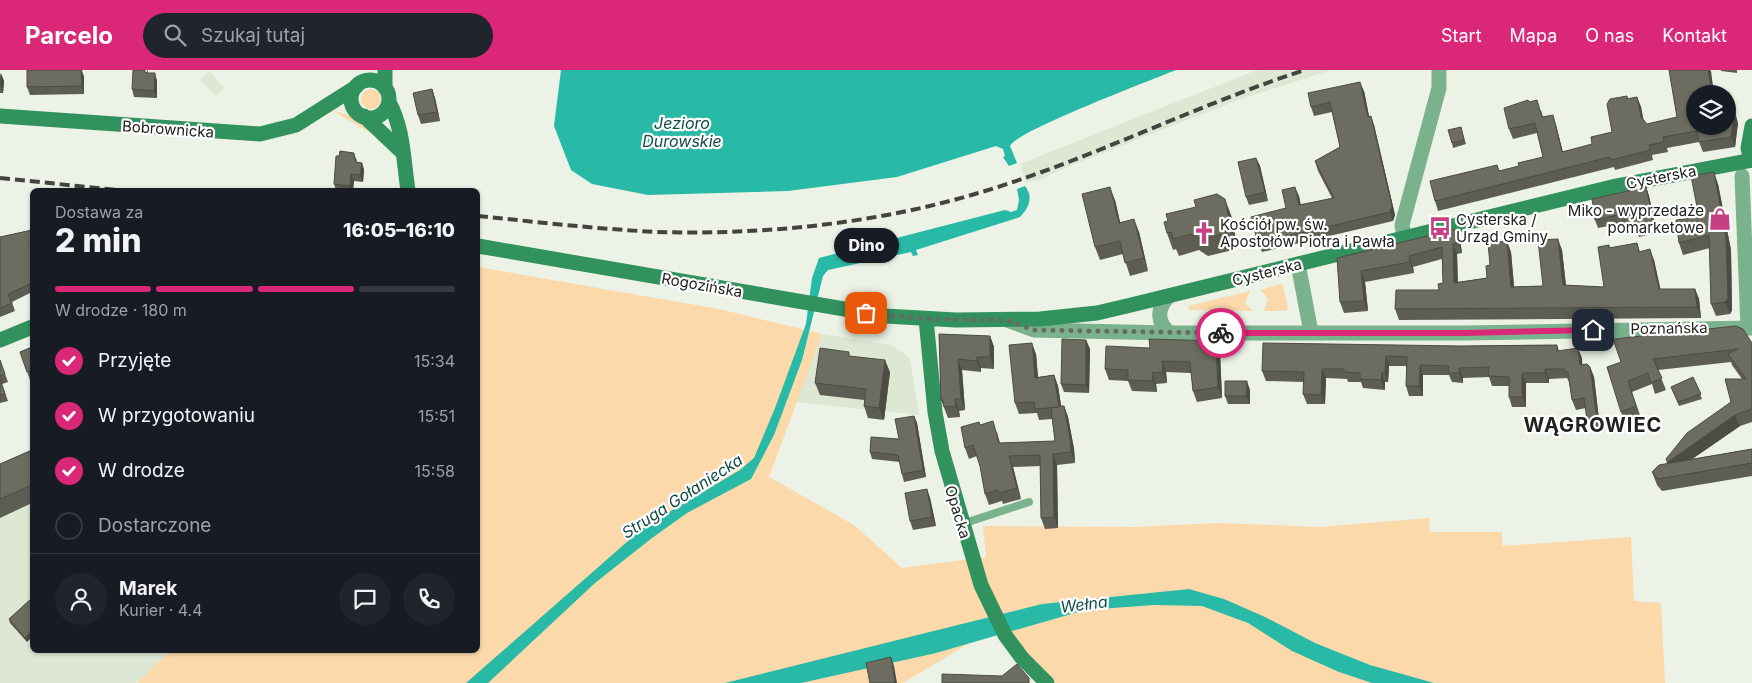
<!DOCTYPE html>
<html lang="pl">
<meta charset="utf-8">
<style>
body{margin:0;font-family:Inter,sans-serif;background:#20242c;color:#f1f3f6;height:100vh;display:flex;flex-direction:column;font-size:19px;white-space:nowrap}
*{box-sizing:border-box;margin:0}
p{font-size:16px;color:#9ea1a6}
.icon{flex:none;width:28px;height:28px;fill:none;stroke:currentColor;stroke-width:2;stroke-linecap:round;stroke-linejoin:round}
.map{position:relative;flex:1;overflow:hidden}
.sheet{position:absolute;left:30px;top:118px;width:450px;height:465px;display:flex;flex-direction:column;background:#171b24;border-radius:8px;box-shadow:0 1px 4px #0004}
.sheet>*{flex:none}
.tools{position:absolute;left:1686px;top:15px;display:grid;gap:10px}
.tools a{display:grid;place-items:center;width:50px;height:50px;border-radius:50%;background:#171b24;box-shadow:0 1px 4px #0004;font-size:25px}
.pin{position:absolute;display:grid;place-items:center;width:42px;height:42px;color:#fff;margin:-21px;border-radius:10px;box-shadow:0 2px 8px #0006}
.courier{position:absolute;display:grid;place-items:center;width:50px;height:50px;margin:-25px;border:4px solid #db2777;border-radius:50%;background:#fff;color:#222;box-shadow:0 1px 6px #0007}
.bubble{position:absolute;height:35px;border-radius:18px;background:#171b24;box-shadow:0 1px 4px #0004;font-size:16px;font-weight:800;line-height:35px;text-align:center}
.overview em{font-style:normal;font-weight:800}
.overview div{display:flex;flex-direction:column-reverse}
.overview{display:flex;align-items:center;justify-content:space-between;height:85px;padding:0 25px}
h1{font-size:32px;font-weight:800;line-height:38px}
.bar{display:grid;grid-template-columns:repeat(4,1fr);gap:8px 5px;align-content:center;height:60px;padding:0 25px}
.bar i{height:6px;border-radius:4px;background:#363941}
.bar .on{background:#db2777}
.bar p{grid-column:span 4}
.line{display:flex;align-items:center;gap:12px;padding:0 25px;border-top:1px solid #363941}
.line div{flex:1}
.round{display:grid;place-items:center;flex:none;width:52px;height:52px;border-radius:26px;background:#20242c}
ol{padding:0 25px;list-style:none}
li{display:flex;align-items:center;gap:15px;height:55px}
li p{margin-inline-start:auto}
li .icon{padding:5px;border-radius:50%;background:#db2777;color:#fff;stroke-width:4}
li:last-child{color:#9ea1a6}
li i{width:28px;height:28px;border:2px solid #363941;border-radius:50%}
header{display:flex;align-items:center;gap:30px;box-sizing:border-box;height:70px;padding:0 25px;background:#db2777;color:#fff}
header strong{font-size:24px}
nav{display:flex;gap:28px;margin-inline-start:auto;font-size:18px}
.search{width:350px;height:45px;background:#20242c;display:flex;align-items:center;gap:12px;box-sizing:border-box;padding:0 18px;border-radius:28px;color:#9ea1a6;font-size:19px}
.map>svg:first-child{display:block}
.built{fill:#dde7d3}
.green{fill:#fbd9ab}
.water{fill:#28b9a7}
.lines{fill:none;stroke-linecap:round;stroke-linejoin:round}
.lane{stroke:#79b28d;stroke-width:8}
.street{stroke:#79b28d;stroke-width:15}
.secondary{stroke:#32925d;stroke-width:15}
.rail{stroke:#42443f;stroke-width:4;stroke-dasharray:10 5;stroke-linecap:butt}
.wall{fill:#5e5d53}
.shaded-wall{fill:#4c4c43}
.building{fill:#6d6c60;stroke:#4c4c43}
.done{stroke:#676b64;stroke-width:5;stroke-dasharray:0 9}
.route{stroke:#db2777;stroke-width:6}
.labels{text-anchor:middle;dominant-baseline:central;stroke-width:4.5;stroke-linejoin:round;paint-order:stroke}
.street-label{font-size:15px;fill:#20221e;stroke:#fff}
.poi-label{font-size:15px;fill:#20221e;stroke:#fff;text-anchor:start}
.water-label{font-size:16px;font-style:italic;fill:#124c44;stroke:#fff}
.district-label{font-size:20px;font-weight:bold;letter-spacing:1px;fill:#20221e;stroke:#fff}
</style>
<header>
<strong>Parcelo</strong>
<div class="search"><svg class="icon" aria-label="search" viewBox="0 0 24 24"><circle cx="10" cy="10" r="6"/><path d="M15 15l6 6"/></svg>Szukaj tutaj</div>
<nav><a>Start</a><a>Mapa</a><a>O nas</a><a>Kontakt</a></nav>
</header>
<div class="map">
<svg width="1752" height="613" viewBox="0 0 1752 613">
<rect width="100%" height="100%" fill="#ecf2e5"/>
<path class="built" d="M1257,0h74l-93,30 -178,70 -20,10 -14,2 -6,-18z
M210,1l14,17 -9,8 -15,-17z
M822,264l70,11 18,13 9,57 -123,-13z
M32,387v193h145l-41,33h-136v-211z"/>
<path class="green" d="M361 29a10 10 0 1 1 20 0a10 10 0 1 1-20 0Z
M333,41c18,2 33,14 46,27z
M478,197l241,42 103,25 -53,143 85,48 48,43 84,-11 -3,-31 150,1 88,-4 98,4 110,-9 1,14h72v14l129,-9 3,64 27,2 4,80h-617l-35,-37 -7,-25 -103,62h-766l34,-33h307z
M1280,214l3,1 5,24 -3,2h-21l4,-12 -7,-9z
M1250,221l-5,12 8,8 -64,-1 -1,-4z"/>
<path class="water" d="M561,0h615c-24,10 -160,61 -166,76l7,17 -8,3 -6,-9 2,-1 -2,-7 -7,-3 -99,31 -109,14 -140,4 -56,-11 -21,-14 -17,-44z
M1025,116c8,10 5,21 -5,31l-104,33 2,5 -5,1 -2,-4 -83,18 -5,6 -21,84 -28,75 -23,44 -64,34 -35,25 -57,45 -107,100h-22l178,-156 96,-57 14,-12 21,-50 31,-84 6,-46 7,-20 186,-48 6,2 6,-2 2,-10 -2,-11z
M1189,519l35,10 41,18 50,26 55,22 64,18h-62l-33,-11 -47,-21 -44,-28 -46,-17 -48,-1 -69,5 -149,43 -135,30h-76l317,-79z"/>
<g class="lines">
<path class="lane" d="M962,454l67,-22"/>
<path class="street" d="M1742,106l6,151
M1404,167l-2,-12 37,-137v-18
M1298,194l13,68
M1169,226c-12,12 -13,26 1,37
M1007,250l27,10 136,3h294l288,-5"/>
<path class="secondary" d="M385,0v18
M351 29a19 19 0 1 1 38 0a19 19 0 1 1-38 0Z
M389,32c15,28 14,57 19,88
M0,46l260,18 36,-9 60,-38
M364,46l37,35
M1751,90l-3,-12 4,-22
M478,176l407,70 71,4 84,-1 57,-6 34,-8 485,-119 136,-26
M926,249l9,93 7,39 39,134 24,50 17,23 25,25
M0,270l32,-13"/>
<path class="rail" d="M0,108l117,12
M478,146c59,6 119,13 179,16 106,3 216,-8 318,-38 113,-33 218,-88 330,-124"/>
</g>
<path class="wall" d="M27,0h55l2,7v17l-54,1 -3,-8z
M148,0v3l9,8v17l-23,-1 -2,-8z
M1669,0h41l4,24h-19v32l43,-3 -3,24 -32,5 -4,-10 -32,6 1,4 -16,3 1,5 -38,10 -1,-3 -176,44 -3,-10 62,-36 2,6 20,-5 24,-9 -6,-24 -24,6 -4,-10 32,-19 2,7 13,8 7,27 29,-8 20,-12 15,-36 1,3 9,-2 4,10 2,12 4,5 30,-7z
M1721,0h16v3l-16,-2z
M0,3l4,8 -1,12h-3z
M432,19l3,9 5,23 -19,3 -3,-9z
M1364,21l5,25 5,9 21,90 -2,6 -131,31 -4,-9 28,-35 13,-12 1,9 32,-7 -14,-27 -3,-10 25,-14 -8,-35 -18,4 -3,-9z
M1461,57l5,17 -13,4 -1,-5z
M354,83l3,9 5,1 2,7 -1,12 -9,-1 -1,9h-17l-2,-6 5,-28z
M1256,88l4,8 8,35 -19,4 -3,-8z
M1718,114l13,66 1,60 -2,4 -14,2 -5,-12 -1,-56 -27,7 -4,-12 20,-26z
M1646,117l3,9 8,37 -18,4 -5,-16 -36,7 -3,-8z
M1115,130l5,22 19,10 9,39 -18,5 -7,-22 -23,6 -5,-13z
M1231,145l4,20v6l-4,1 2,8 -25,6 -9,-6 -20,6 -3,-7 -3,1 -6,-17 1,-12z
M1456,159l4,11 2,13 -5,1 1,28 29,-4 3,-13 21,-13 3,35 29,-1 19,-36 4,35 38,2 5,-42 1,3 27,-5 3,9 14,8 6,29h35l4,10 2,19 -302,2 -4,-11 44,-19 4,-7 -1,-24 -29,8 1,6 -49,9 3,29 -24,2 -4,-11 -3,-44z
M32,160v62l-20,10 3,9 -15,6v-80z
M939,264l51,2 4,11v22l-13,-1v4l-19,-2 3,40 -6,1 1,6 -12,1 -7,-18z
M1086,270l4,9 -1,44 -25,-1 -3,-8z
M1752,273v79l-12,4 -48,33 60,-10v27l-90,15 -5,-6 -5,-13 15,-9 -1,-4 65,-57 11,-23 -10,-14 -1,-3 -73,8 8,20 -11,4 -3,-10 -20,8 9,26 -16,5 -4,-11v-50z
M1557,275l2,6 23,7v7l8,2 4,10 6,51 -9,1 -4,-9 -1,-12 -10,2 -4,-10 -3,-18 -2,-4 -18,1v4h-23v24h-14l-3,-10v-11h-17l-3,-9 -26,1v5l-11,-1 -3,-7h-26v21h-14l-3,-10v-20h-17l-1,16h-3v8l-22,-2 -2,-6h-13l-1,-3 -21,-1 -1,26h-18l-4,-10 1,-12 -38,-1 -4,-10 199,-25z
M32,277v33h-2l-10,-28z
M1220,282l2,46 -25,4 -4,-11 -2,-18 -25,-1 1,11 -11,1 1,8 -25,-1 -4,-10 -19,-1 -4,-11z
M1036,284l2,23 16,-2 4,11 3,20h3l4,11 6,32 1,14 -18,2 1,63 -13,1 -4,-11 -1,-52 -27,1 8,32 -18,5 -1,-3 -13,4 -4,-11 -5,-28 -3,-10 -8,3 -4,-11 15,-23 17,7 3,11 55,-2 -3,-22 -13,1 -2,-7 -18,1 -4,-11z
M851,286l39,16 -6,48 -16,-2 -4,-12v-6l-44,-5 -5,-12z
M0,290l8,22 -6,2 6,17 -8,2z
M1693,307l9,22 -23,7 -8,-19z
M1250,320v14h-22l-3,-8z
M914,346l3,7 9,54 -22,5 -2,-8 -2,-12 -28,-3 -2,-7 29,-13z
M32,380v53l-32,15v-54z
M927,419l3,9 6,28 -23,4 -3,-9z
M32,528l-5,44 -17,-19 -1,-4z"/>
<path class="shaded-wall" d="M81,0l3,7v17l-2,-8z
M1708,0h2l1,1 3,23h-2z
M1,3l3,8 -1,12 -3,-8z
M155,3l2,8v17l-3,-7z
M1360,12l4,9 7,35 -3,-9z
M432,19l3,9 5,23 -3,-9z
M1637,27l4,10 4,20 -4,-10z
M1735,42l3,11 -3,24 -4,-10z
M1553,45l3,10 9,37 -3,-10z
M1371,46l3,9 21,90 -2,6 -3,-9z
M1256,88l4,8 8,35 -3,-9z
M362,93l2,7 -1,12 -3,-7z
M1714,102l4,12 13,66 1,60 -2,4 -5,-12z
M351,104l3,7 -1,9h-2l-1,-4z
M1110,117l5,13 8,35 -4,-12z
M1295,117l4,9 4,19 -4,-10z
M1646,117l3,9 8,37 -3,-9z
M1225,129l6,16 4,20v6l-6,-17z
M1134,149l5,13 9,39 -4,-13z
M1225,156l6,16 2,8 -7,-17z
M1456,159l4,11 2,13 -4,-11z
M1558,169l4,11 5,46 -4,-11z
M1507,171l4,11 4,45 -4,-10z
M1453,174l4,10 1,39 -4,-10z
M1650,179l4,11 9,40 -4,-11z
M1409,186l4,11 1,6 -4,-11z
M1361,201l4,11 3,29 -4,-10z
M1695,219l4,10 2,19 -4,-11z
M990,266l4,11v22l-4,-12z
M1086,270l4,9 -1,44 -3,-8z
M1216,271l4,11 2,46 -4,-11z
M1032,273l4,11 3,35 -4,-11z
M1578,278l4,10 1,16 -3,-9z
M1386,286l3,10 -1,16 -3,-9z
M977,287l4,11v4l-4,-11z
M958,289l4,11 3,40 -4,-11z
M885,290l5,12 -6,48 -5,-12z
M1162,291l4,11 1,11 -4,-11z
M1420,295l3,10v21l-4,-10z
M1590,297l4,10 6,51 -3,-9z
M1459,298l4,10v5l-4,-10z
M1322,299l4,9 -1,26 -4,-9z
M1545,299l4,10v4l-4,-10z
M1152,303l4,11 1,8 -4,-11z
M1382,303l3,9v8l-4,-10z
M1522,303l4,10v24l-4,-10z
M1054,305l4,11 5,32 -4,-12z
M1247,311l3,9v14l-4,-8z
M955,329l4,12 1,6 -4,-11z
M1064,336l4,11 6,32 1,14 -4,-11z
M1735,345l5,11 -68,47 -4,-11z
M914,346l3,7 9,54 -3,-7z
M1053,384l4,11 1,63 -4,-11z
M1009,386l4,11 8,32 -4,-11z
M927,419l3,9 6,28 -4,-9z
M32,561v6l-5,5 -2,-4z
M891,587l3,9 3,17h-2z"/>
<path class="building" d="M27,0h54l1,16 -55,1z
M133,0h12v3h10l-1,18 -22,-2z
M1669,0h39l4,24h-17v32h33v-12l7,-2 -4,25 -32,5 -2,-11 -34,6 1,5 -15,3 1,5 -39,10 -1,-3 -175,44 -5,-20 67,-16 2,6 20,-5 -1,-3 25,-6 -8,-34 -26,6 -5,-21 24,-8 1,2 8,-2 5,17 11,-2 9,37 30,-8 -1,-7 21,-5 -5,-28 3,-5 17,-3v3l10,-2 4,20 6,7 30,-7z
M1360,12l8,35 3,-1 21,90 -2,6 -132,31 -7,-26 35,-9 -4,-18 13,-3 4,18 35,-7 -19,-37 25,-14 -10,-45 -19,5 -3,-14z
M432,19l5,23 -19,3 -5,-22z
M1461,57l3,13 -12,3 -4,-13z
M340,81l14,2v6h2v3l6,1 -2,12 -9,-1 -1,12 -16,-2 2,-28h3z
M1256,88l9,34 -19,5 -8,-35z
M1714,102l12,66 2,60 -3,4 -14,2 -2,-69 -30,8 -3,-23 23,-3 -8,-41z
M1110,117l9,36 15,-4 10,39 -19,5 -5,-22 -25,6 -13,-53z
M1646,117l8,37 -18,4 -4,-16 -37,8 -3,-21z
M1217,124l8,5 4,20v5l-4,2 1,7 -24,7 -10,-6 -19,5 -2,-7 -4,1 -3,-11 4,-1 -2,-7 30,-7 -2,-7z
M1456,159l2,13 -5,2 1,39 33,-5 -1,-12 4,-1 -2,-22 19,-2 4,46 32,-1 -5,-46 20,-1 5,46 41,2 -6,-40 11,-2v3l28,-5 2,9 11,-3 9,40h36l2,18 -302,2 1,-19h43l-1,-6 5,-1 -1,-36 -33,9 1,6 -49,9 3,30 -24,1 -3,-44z
M32,160v14h-2l2,7v32l-24,11 4,9 -12,5v-71z
M1736,256l7,3 9,14v66l-17,6 -67,47 -2,-3 21,-26 44,-31 -6,-23h21l-18,-25 10,-5 -85,10 9,19 -11,5 -3,-10 -20,8 8,25 -15,6 -14,-45 14,-5 -8,-23z
M939,264l51,2v21h-13v4l-19,-2 3,40h-6l1,7 -12,1 -1,-7h-2z
M1062,269l24,1v45l-25,-1z
M1149,269l67,2 2,46 -25,4 -3,-29 -28,-1 1,11 -11,1 1,8 -25,-1v-10l-23,-1 1,-23 44,2z
M1032,273l3,35 19,-3 5,31h5l6,32 1,14 -18,2 1,63 -13,1 -1,-63 -31,1 8,32 -18,5 -1,-3 -13,4 -5,-28 -7,-21 -8,3 -4,-21 18,-5 1,3 13,-4 6,22 56,-2 -4,-33 8,-1 -24,2 -1,-7 -19,1 -6,-58z
M1263,273l198,3 96,-1v6l21,-3 2,17 7,-1 3,3 7,52 -10,1 -3,-22 -12,2 -4,-28h-3v-3h-20v4h-23v24h-13v-20l-21,-1 1,-9 -30,1v5h-11l1,-7 -29,-1 -1,21h-13l1,-29 -21,-1 -1,17h-3l-1,7 -21,-1v-6l-16,-1v-3h-22l-1,26 -18,-1 1,-22 -42,-1z
M32,277v23l-5,2 -7,-20z
M820,278l29,4v4l36,4 -6,48 -15,-2 2,-17 -51,-6z
M0,290l5,14 -5,2z
M1693,307l8,17 -23,8 -7,-15z
M0,309l5,15 -5,1z
M1225,311h22l-1,15h-21z
M914,346l9,54 -21,4 -4,-19 -28,-3 1,-15 28,2 -4,-20z
M1752,379v14l-94,16 -6,-7 7,-7z
M32,380v35l-32,14v-35z
M927,419l5,28 -22,4 -5,-28z
M32,528v33l-7,7 -16,-19z
M891,587l4,26h-25l-4,-20z
M1017,594l12,14v5h-87v-9l60,2z"/>
<g class="lines">
<path class="done" d="M866,243l60,6 81,1 27,10 187,3"/>
<path class="route" d="M1221,263h243l129,-3"/>
</g>
<defs>
<symbol id="shop-bare" viewBox="-9 -9 18 18"><path d="M-5-2.5h2.3a2.7 3.5 0 0 1 5.4 0H5L5.5 6h-11ZM-1.5-2.5h3a1.5 2.3 0 0 0-3 0Z" fill="#c64083" stroke="#fff" stroke-width="2.5" paint-order="stroke"/></symbol>
<symbol id="bus-bare" viewBox="-9 -9 18 18"><path d="M-5-6H5V4H4V6H2V4H-2V6H-4V4H-5ZM-3.5-4V0h7V-4ZM-3.5 1.2v1.5H-2V1.2ZM2 1.2v1.5H3.5V1.2Z" fill="#c64083" stroke="#fff" stroke-width="2.5" paint-order="stroke"/></symbol>
<symbol id="church-bare" viewBox="-9 -9 18 18"><path d="M-1.2-6h2.4v3.5h3.3v2.4h-3.3V6h-2.4V-.1h-3.3v-2.4h3.3Z" fill="#c64083" stroke="#fff" stroke-width="2.5" paint-order="stroke"/></symbol>
</defs>
<g fill-rule="evenodd">
<use href="#shop-bare" x="1704" y="133" width="32" height="32"/>
<use href="#bus-bare" x="1424" y="142" width="32" height="32"/>
<use href="#church-bare" x="1188" y="147" width="32" height="32"/>
</g>
<g class="labels">
<g class="street-label">
<text transform="translate(168 59) rotate(4)">Bobrownicka</text>
<text transform="translate(1661 107) rotate(-11)">Cysterska</text>
<text transform="translate(1267 202) rotate(-14)">Cysterska</text>
<text transform="translate(702 215) rotate(10)">Rogozińska</text>
<text transform="translate(1669 258) rotate(-1)">Poznańska</text>
<text transform="translate(958 442) rotate(73)">Opacka</text>
</g>
<g class="poi-label">
<text x="1704" y="140" text-anchor="end">Miko - wyprzedaże<tspan x="1704" dy="17">pomarketowe</tspan></text>
<text x="1456" y="149">Cysterska /<tspan x="1456" dy="17">Urząd Gminy</tspan></text>
<text x="1220" y="154">Kościół pw. św.<tspan x="1220" dy="17">Apostołów Piotra i Pawła</tspan></text>
</g>
<g class="water-label">
<text x="682" y="53">Jezioro<tspan x="682" dy="18">Durowskie</tspan></text>
<text transform="translate(682 426) rotate(-33)">Struga Gołaniecka</text>
<text transform="translate(1084 534) rotate(-7)">Wełna</text>
</g>
<g class="district-label">
<text x="1593" y="355">WĄGROWIEC</text>
</g>
</g>
</svg>
<div class="tools">
<a><svg class="icon" aria-label="layers" viewBox="0 0 24 24"><path d="M12 4l9 5-9 5-9-5zM3 14l9 5 9-5"/></svg></a>
</div>
<div class="pin" style="left:866px;top:243px;background:#ea580c"><svg class="icon" aria-label="bag" viewBox="0 0 24 24"><path d="M5 8h14l-1 12H6zM9 8a3 3 0 0 1 6 0"/></svg></div>
<div class="pin" style="left:1593px;top:260px;background:#1f2937"><svg class="icon" aria-label="home" viewBox="0 0 24 24"><path d="M3 11l9-7 9 7M6 9v11h12V9"/></svg></div>
<div class="courier" style="left:1221px;top:263px"><svg class="icon" aria-label="bike" viewBox="0 0 24 24"><circle cx="6" cy="16" r="4"/><circle cx="18" cy="16" r="4"/><path d="M6 16l4-8h5l3 8M10 8l3 8H6M13 5h3"/></svg></div>
<div class="bubble" style="left:834px;top:158px;width:65px">Dino</div>
<section class="sheet">
<div class="overview"><div><h1>2 min</h1><p>Dostawa za</p></div><em>16:05–16:10</em></div>
<div class="bar"><i class="on"></i><i class="on"></i><i class="on"></i><i></i><p>W drodze · 180 m</p></div>
<ol>
<li><svg class="icon" aria-label="check" viewBox="0 0 24 24"><path d="M5 12l5 5 9-10"/></svg>Przyjęte<p>15:34</p></li>
<li><svg class="icon" aria-label="check" viewBox="0 0 24 24"><path d="M5 12l5 5 9-10"/></svg>W przygotowaniu<p>15:51</p></li>
<li><svg class="icon" aria-label="check" viewBox="0 0 24 24"><path d="M5 12l5 5 9-10"/></svg>W drodze<p>15:58</p></li>
<li><i></i>Dostarczone</li>
</ol>
<div class="line" style="height:90px"><a class="round"><svg class="icon" aria-label="person" viewBox="0 0 24 24"><circle cx="12" cy="8" r="4"/><path d="M4 21q1-7 8-7t8 7"/></svg></a><div><b>Marek</b><p>Kurier · 4.4</p></div><a class="round"><svg class="icon" aria-label="chat" viewBox="0 0 24 24"><path d="M4 5h16v11H9l-5 4z"/></svg></a><a class="round"><svg class="icon" aria-label="phone" viewBox="0 0 24 24"><path d="M5 4h4l2 5-3 2q2 4 5 5l2-3 5 2v4C11 20 4 13 5 4z"/></svg></a></div>
</section>
</div>
